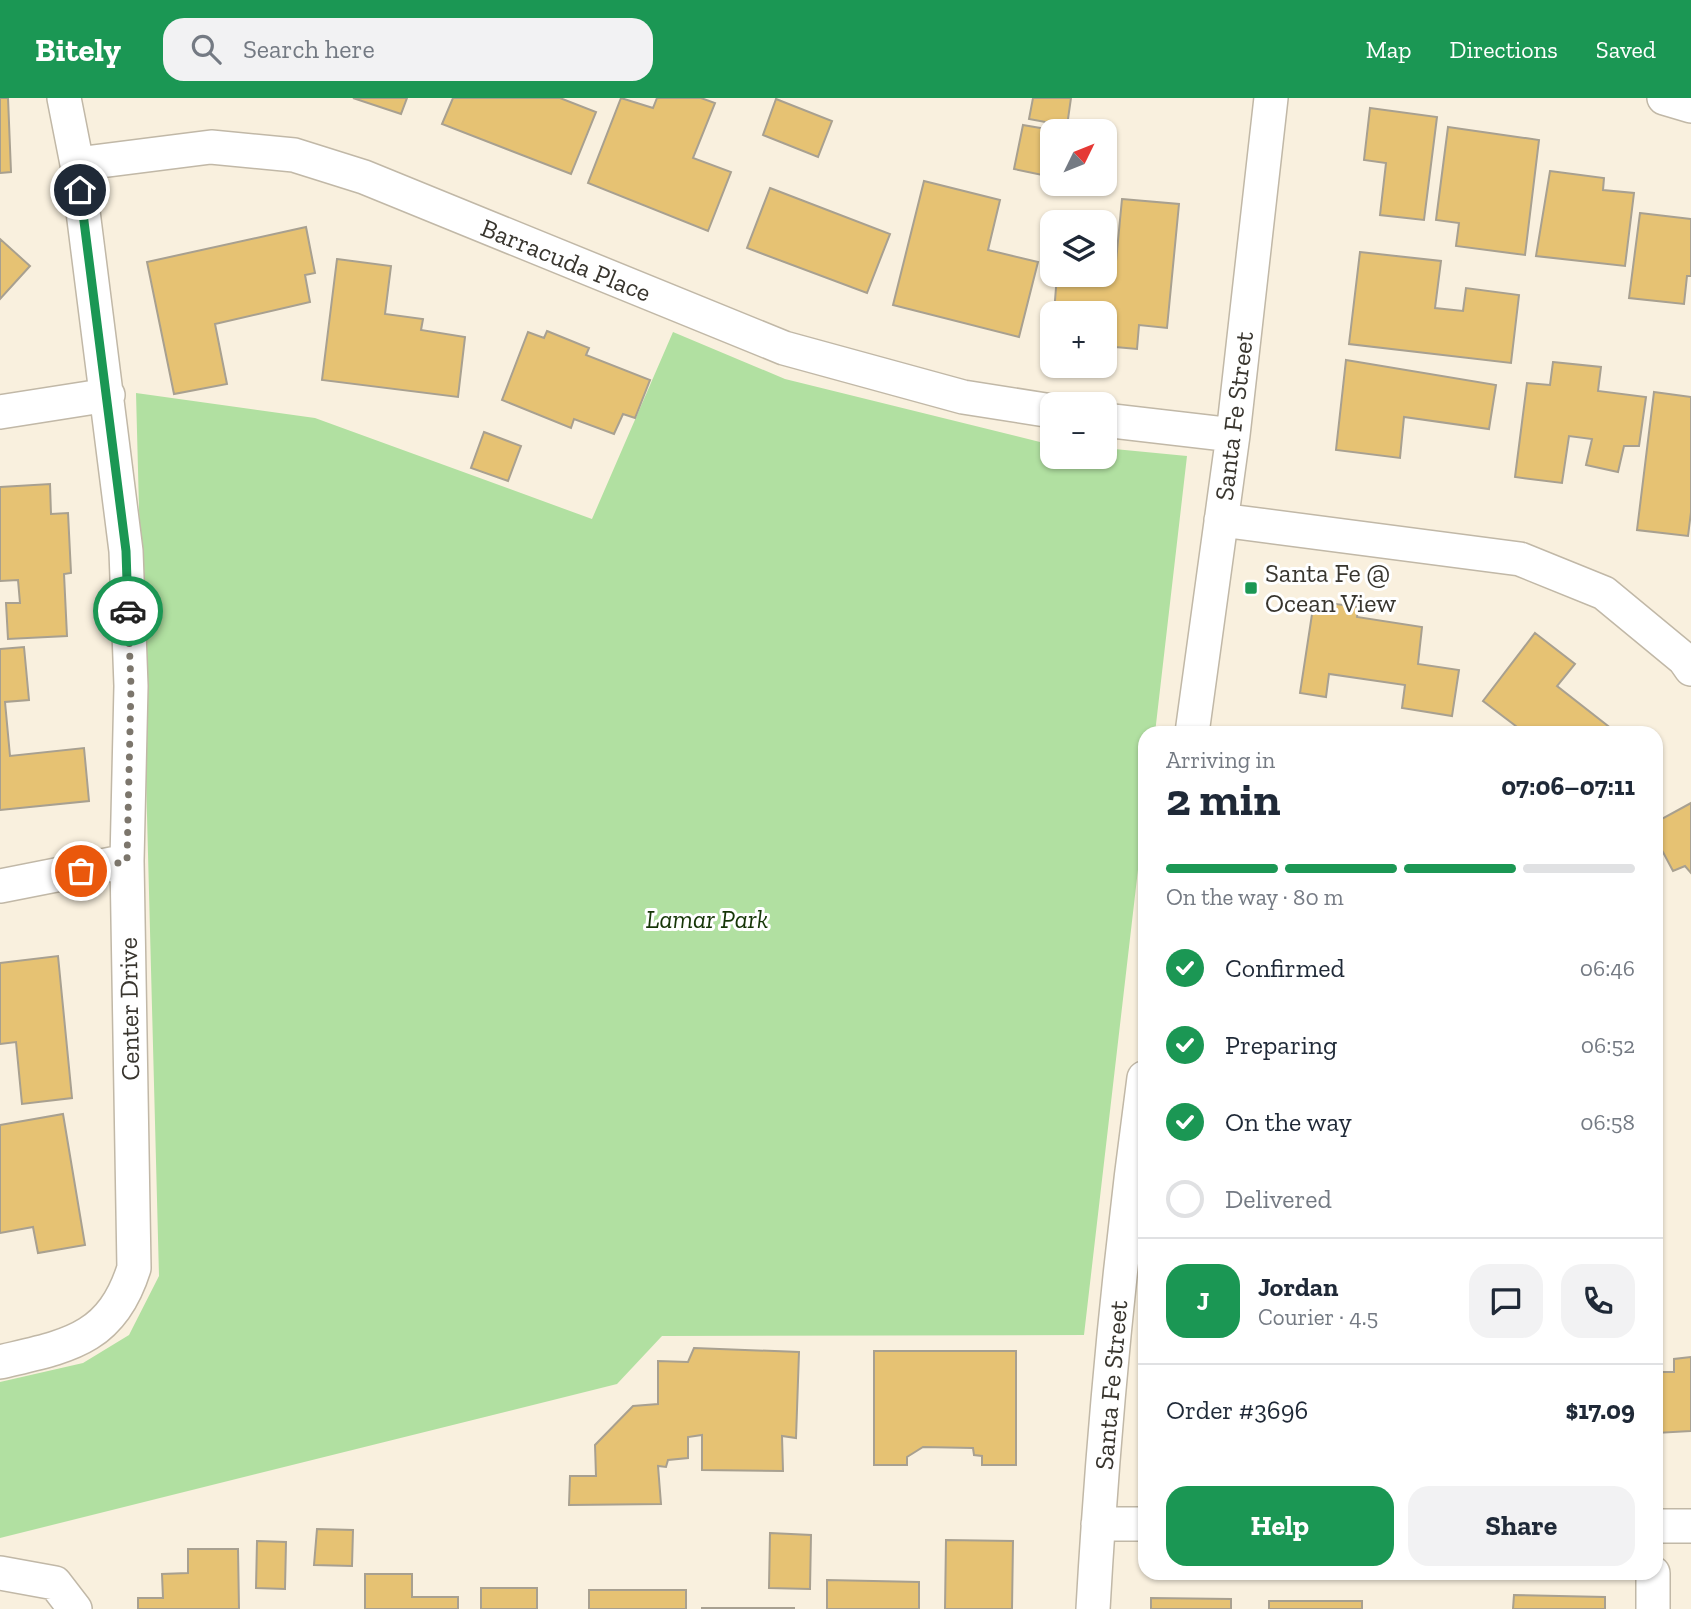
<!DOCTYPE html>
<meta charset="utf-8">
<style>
body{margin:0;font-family:"Zilla Slab",serif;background:#f2f2f3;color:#1f2937;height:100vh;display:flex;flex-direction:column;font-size:26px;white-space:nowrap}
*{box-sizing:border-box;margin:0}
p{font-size:23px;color:#747a83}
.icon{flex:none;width:38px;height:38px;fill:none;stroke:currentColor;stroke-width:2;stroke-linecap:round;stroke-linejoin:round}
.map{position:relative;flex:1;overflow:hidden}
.panel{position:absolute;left:1138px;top:628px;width:525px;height:854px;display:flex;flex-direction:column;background:#fff;border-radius:21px;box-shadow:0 2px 5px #0004}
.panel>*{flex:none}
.needle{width:46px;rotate:47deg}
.tools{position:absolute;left:1040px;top:21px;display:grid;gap:14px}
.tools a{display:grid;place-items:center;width:77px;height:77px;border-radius:14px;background:#fff;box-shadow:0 2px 5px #0004;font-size:35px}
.pin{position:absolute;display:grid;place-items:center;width:60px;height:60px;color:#fff;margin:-30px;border:4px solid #fff;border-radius:50%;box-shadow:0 2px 7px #0007}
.courier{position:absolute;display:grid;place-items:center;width:70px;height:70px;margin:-35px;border:5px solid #1b9754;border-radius:50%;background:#fff;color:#222;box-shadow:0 2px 9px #0007}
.head em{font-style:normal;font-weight:700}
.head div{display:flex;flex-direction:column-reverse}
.head{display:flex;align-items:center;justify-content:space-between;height:119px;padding:0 28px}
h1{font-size:46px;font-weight:700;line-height:52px}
.bar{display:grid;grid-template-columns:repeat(4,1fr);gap:10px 7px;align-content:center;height:84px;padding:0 28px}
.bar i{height:9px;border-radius:5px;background:#e0e1e3}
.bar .selected{background:#1b9754}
.bar p{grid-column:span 4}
.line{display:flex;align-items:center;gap:18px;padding:0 28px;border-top:2px solid #e0e1e3}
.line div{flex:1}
.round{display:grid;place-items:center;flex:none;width:74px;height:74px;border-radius:21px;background:#f2f2f3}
ol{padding:0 28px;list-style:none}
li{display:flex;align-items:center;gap:21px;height:77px}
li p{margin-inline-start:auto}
li .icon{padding:7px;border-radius:50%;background:#1b9754;color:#fff;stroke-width:4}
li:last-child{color:#747a83}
li i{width:38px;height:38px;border:4px solid #e0e1e3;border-radius:50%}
.primary-button{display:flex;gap:14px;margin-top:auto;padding:14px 28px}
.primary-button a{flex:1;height:80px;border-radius:21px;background:#1b9754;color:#fff;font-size:28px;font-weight:700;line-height:80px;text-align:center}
.primary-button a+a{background:#f2f2f3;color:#1f2937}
header{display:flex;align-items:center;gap:42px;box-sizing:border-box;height:98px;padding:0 35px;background:#1b9754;color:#fff}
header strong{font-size:33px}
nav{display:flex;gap:38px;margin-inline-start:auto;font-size:24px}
.search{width:490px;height:63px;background:#f2f2f3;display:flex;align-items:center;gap:18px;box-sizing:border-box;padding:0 24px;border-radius:21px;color:#747a83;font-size:26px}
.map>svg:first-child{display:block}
.green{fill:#b1e0a1}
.building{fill:#e6c273;stroke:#a8a090;stroke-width:2}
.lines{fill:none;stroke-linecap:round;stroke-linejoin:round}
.minor-casing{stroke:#c1b8a7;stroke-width:36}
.minor{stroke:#fff;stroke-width:33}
.done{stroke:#7c766c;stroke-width:7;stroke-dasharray:0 12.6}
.route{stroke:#1b9754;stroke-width:9}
.poi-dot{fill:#1b9754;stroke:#fff;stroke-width:2.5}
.labels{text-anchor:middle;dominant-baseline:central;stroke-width:6;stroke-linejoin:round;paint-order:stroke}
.street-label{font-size:26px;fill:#38352e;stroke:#fff}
.poi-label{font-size:26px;fill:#38352e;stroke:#fff;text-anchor:start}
.park-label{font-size:26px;font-style:italic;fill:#163607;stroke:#fff}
</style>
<header>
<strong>Bitely</strong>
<div class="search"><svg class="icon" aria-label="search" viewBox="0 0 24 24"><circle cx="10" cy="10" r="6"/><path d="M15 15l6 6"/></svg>Search here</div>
<nav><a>Map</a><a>Directions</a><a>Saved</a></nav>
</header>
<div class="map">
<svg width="1691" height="1511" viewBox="0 0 1691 1511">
<rect width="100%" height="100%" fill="#f9f0de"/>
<path class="green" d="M673,234l112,47 267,66v12h52v-9l83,8 -32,277h-11v85l-60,517 -422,1 -45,48 -617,154v-156l83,-19 46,-28 30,-59 -23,-883 179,25 277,101z"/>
<path class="building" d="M0,0h8l3,74 -11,1z
M353,0h54l-6,16z
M453,0h107l36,14 -25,62 -129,-50z
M621,0l32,10 4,-10h44l14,5 -22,55 38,14 -23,59 -120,-48z
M1033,0h38l-4,28 -38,-7z
M776,1l56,22 -14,36 -55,-22z
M1370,10l67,9 -13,103 -44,-5 6,-52 -22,-3z
M1023,27l35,6h-6v46l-38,-8z
M1448,29l91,13 -14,115 -69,-9 3,-23 -23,-3z
M1550,73l54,7 -1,12 31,3 -9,73 -89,-10z
M924,83l76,19 -12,50 50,12 -19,75 -126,-32z
M770,90l120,46 -23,59 -120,-45z
M1122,101l57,5 -12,124 -28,-3 -2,24 -33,-3v-33h-50l3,-38 58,-3z
M1640,115l51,6v57h-4l-3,28 -55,-6z
M306,129l9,46 -10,2 5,27 -95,22 12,60 -53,10 -27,-132z
M0,141l30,27 -30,33z
M1360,154l81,9 -6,47 28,3 3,-23 53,7 -8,68 -162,-19z
M337,161l54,7 -6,48 38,5 -2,11 44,7 -7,60 -136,-17z
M547,233l42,17 -3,7 64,25 -15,38 -12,-4 -9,20 -40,-15 -3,9 -69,-28 26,-68 16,6z
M1346,262l150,25 -7,44 -85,-12 -4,41 -64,-8z
M1553,264l48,5 -3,24 48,6 -7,49h-15l-6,26 -32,-7 6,-26 -23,-3 -7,47 -47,-6 12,-94 23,2z
M1654,294l37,5v115l-3,24 -51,-6z
M484,334l37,14 -13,35 -37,-13z
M50,386l1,30 17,-1 3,60 -7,1 3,62 -59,3 -2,-36h14l-2,-23 -18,1v-94z
M1314,503l44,6 -1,10 65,10 -4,37 41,6 -7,46 -50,-8 3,-23 -76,-11 -3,23 -26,-4z
M1535,535l40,31 -18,22 60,47h-92l-42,-32z
M24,549l5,53 -24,2 5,54 74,-8 5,53 -89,9v-161z
M1691,705v70l-6,-7 -12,5 -17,-32v-17z
M58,858l14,142 -50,6 -6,-62 -16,2v-81z
M63,1016l22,131 -47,8 -5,-26 -33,6v-108z
M694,1250l105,4 -3,86 -14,-2 1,35 -81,-1v-35l-14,2v21l-20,2 -2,7 -8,-1 3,38 -92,1 1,-29h26l-1,-31 38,-39 25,-2v-43l30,1z
M874,1253h142v114h-34v-9l-8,-1 -1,-7 -50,-1 -16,10v8h-33z
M1691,1259v74l-35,2v-61h18v-13z
M317,1431l36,1 -1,36 -38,-1z
M770,1435l41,2 -1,54 -41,-1z
M946,1442l67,1 -1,68h-67z
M257,1443l29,1 -1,47 -29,-1z
M188,1451h50l1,60h-101v-11h25l-1,-24 26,-1z
M365,1476h47v23h46v12h-93z
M827,1482l92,2v27h-92z
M481,1490h56v21h-56z
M589,1492h97v19h-97z
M1514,1497l91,2v12h-92z
M1151,1500l80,1v10h-80z
M1269,1503h93v8h-93z
M702,1510h92v1h-92z"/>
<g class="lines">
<defs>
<path id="minor" d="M1664,0l27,8
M77,66l134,-17 83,8 70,22 420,171 179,49 89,14
M0,314l108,-17
M1104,322l129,15
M1221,422l299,39 84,34 80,66 7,10
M1192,635l41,-298 38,-337
M0,788l127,-25
M0,1264c67,-16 111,-21 134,-94l-7,-407 4,-175 -5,-135 -49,-387 -13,-66
M1098,1426h46
M1656,1428h35
M0,1475l55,10 20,26
M1093,1511c10,-177 27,-355 51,-531
M1653,1511v-36"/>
</defs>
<use href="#minor" class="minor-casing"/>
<use href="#minor" class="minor"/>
</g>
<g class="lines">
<path class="done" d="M81,773l46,-10 4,-175 -3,-75"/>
<path class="route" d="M80,92l46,361 2,60"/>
</g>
<rect class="poi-dot" x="1244" y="483" width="14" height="14" rx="3.5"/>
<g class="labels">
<g class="street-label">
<text transform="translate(566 162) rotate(22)">Barracuda Place</text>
<text transform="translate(1234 318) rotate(-83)">Santa Fe Street</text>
<text transform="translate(129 911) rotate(-91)">Center Drive</text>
<text transform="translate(1111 1287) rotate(-85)">Santa Fe Street</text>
</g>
<g class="poi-label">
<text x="1265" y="475">Santa Fe @<tspan x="1265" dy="30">Ocean View</tspan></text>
</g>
<g class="park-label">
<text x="707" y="821">Lamar Park</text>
</g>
</g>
</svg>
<div class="tools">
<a><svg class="needle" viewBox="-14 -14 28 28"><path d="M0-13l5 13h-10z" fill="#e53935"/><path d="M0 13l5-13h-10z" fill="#747a83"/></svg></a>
<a><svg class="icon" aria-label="layers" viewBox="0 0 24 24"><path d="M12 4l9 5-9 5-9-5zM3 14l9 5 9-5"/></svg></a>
<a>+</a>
<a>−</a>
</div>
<div class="pin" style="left:81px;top:773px;background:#ea580c"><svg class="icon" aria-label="bag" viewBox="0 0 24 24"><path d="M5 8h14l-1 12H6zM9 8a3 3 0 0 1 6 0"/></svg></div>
<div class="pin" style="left:80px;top:92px;background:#1f2937"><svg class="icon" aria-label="home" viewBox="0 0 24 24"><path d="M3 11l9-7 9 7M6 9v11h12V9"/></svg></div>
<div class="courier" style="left:128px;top:513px"><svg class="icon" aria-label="car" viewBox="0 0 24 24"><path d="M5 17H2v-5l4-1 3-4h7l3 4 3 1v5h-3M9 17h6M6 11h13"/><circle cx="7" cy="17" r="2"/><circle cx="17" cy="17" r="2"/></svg></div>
<section class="panel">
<div class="head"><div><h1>2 min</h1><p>Arriving in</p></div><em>07:06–07:11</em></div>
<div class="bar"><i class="selected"></i><i class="selected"></i><i class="selected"></i><i></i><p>On the way · 80 m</p></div>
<ol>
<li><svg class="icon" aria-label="check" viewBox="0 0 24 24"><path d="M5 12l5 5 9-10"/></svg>Confirmed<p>06:46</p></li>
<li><svg class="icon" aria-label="check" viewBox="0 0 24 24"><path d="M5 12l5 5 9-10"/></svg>Preparing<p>06:52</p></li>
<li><svg class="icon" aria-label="check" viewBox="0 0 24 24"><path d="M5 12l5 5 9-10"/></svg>On the way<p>06:58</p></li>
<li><i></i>Delivered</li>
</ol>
<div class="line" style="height:126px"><b class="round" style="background:#1b9754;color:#fff">J</b><div><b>Jordan</b><p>Courier · 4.5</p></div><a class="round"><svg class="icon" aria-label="chat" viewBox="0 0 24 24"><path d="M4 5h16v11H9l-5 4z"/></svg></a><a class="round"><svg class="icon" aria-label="phone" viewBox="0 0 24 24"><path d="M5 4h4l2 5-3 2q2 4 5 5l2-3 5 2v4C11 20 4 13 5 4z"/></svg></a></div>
<div class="line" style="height:91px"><div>Order #3696</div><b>$17.09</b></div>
<div class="primary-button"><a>Help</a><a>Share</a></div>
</section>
</div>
